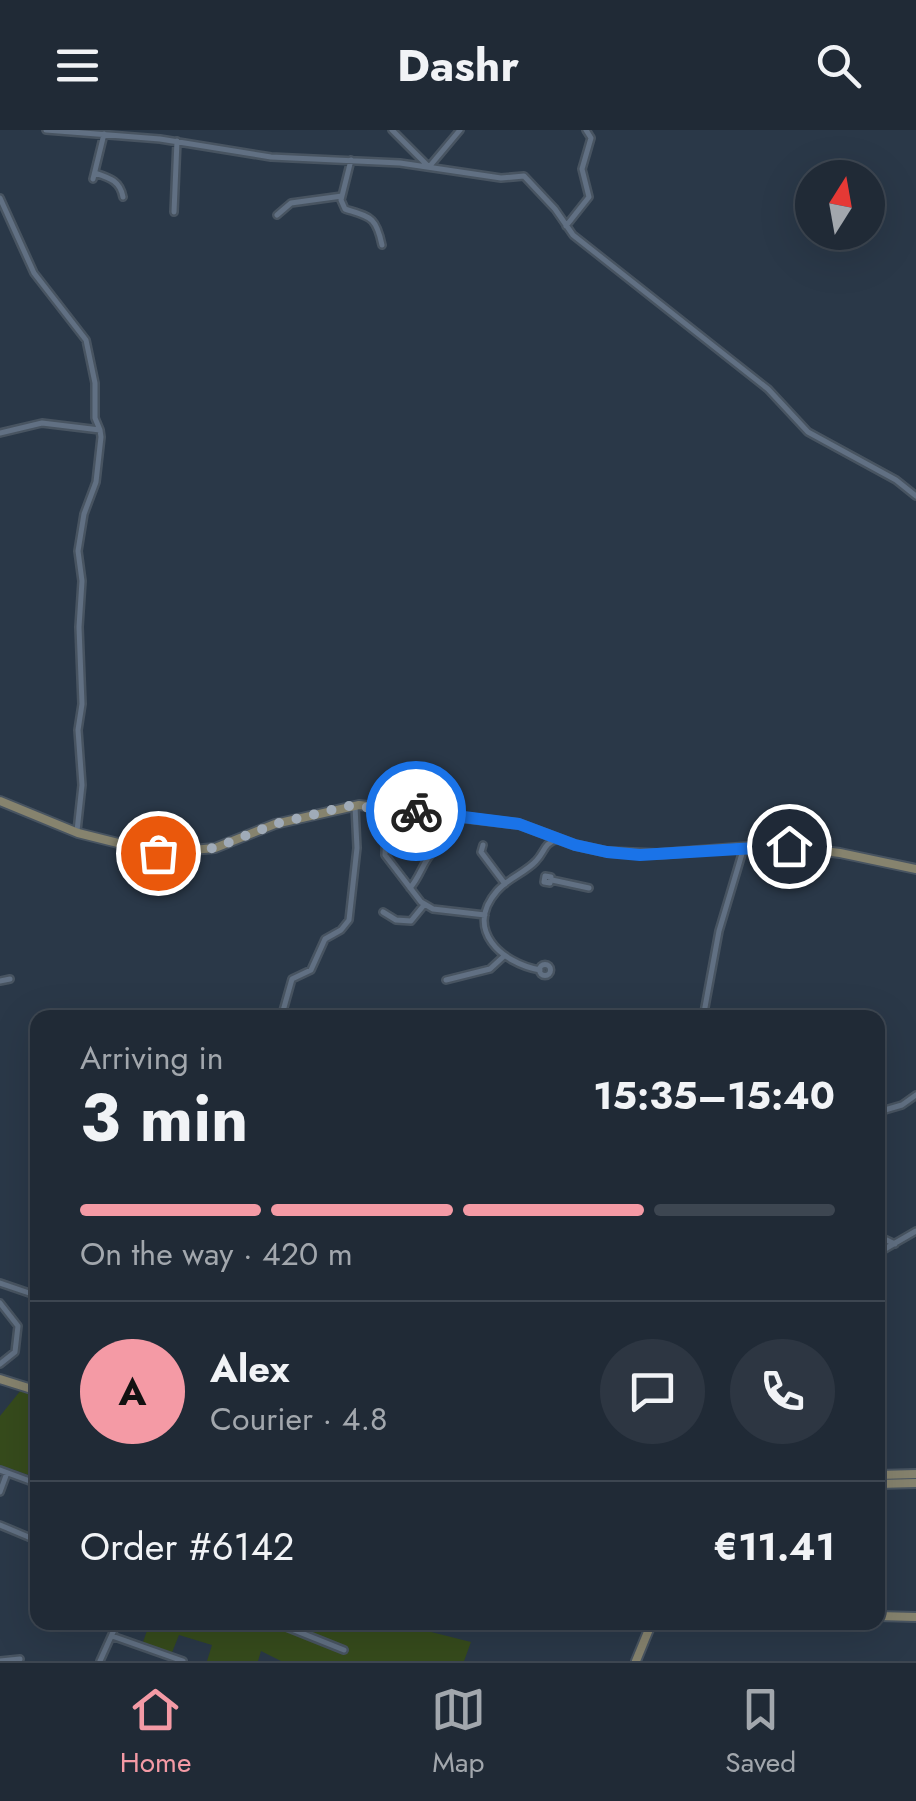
<!DOCTYPE html>
<meta charset="utf-8">
<style>
body{margin:0;font-family:Jost,sans-serif;background:#2d3642;color:#f1f3f6;height:100vh;display:flex;flex-direction:column;font-size:38px;white-space:nowrap}
*{box-sizing:border-box;margin:0}
p{font-size:32px;color:#a2a7ad}
.icon{flex:none;width:55px;height:55px;fill:none;stroke:currentColor;stroke-width:2;stroke-linecap:round;stroke-linejoin:round}
.map{position:relative;flex:1;overflow:hidden}
.side{position:absolute;left:30px;top:880px;width:855px;height:620px;display:flex;flex-direction:column;background:#202a36;border-radius:20px;box-shadow:0 10px 40px #0002,0 0 0 2px #3d4651}
.side>*{flex:none}
.needle{width:65px;rotate:11deg}
.tools{position:absolute;left:795px;top:30px;display:grid;gap:20px}
.tools a{display:grid;place-items:center;width:90px;height:90px;border-radius:50%;background:#202a36;box-shadow:0 10px 40px #0002,0 0 0 2px #3d4651;font-size:50px}
.pin{position:absolute;display:grid;place-items:center;width:85px;height:85px;color:#fff;margin:-42px;border:5px solid #fff;border-radius:50%;box-shadow:0 2px 10px #0007}
.courier{position:absolute;display:grid;place-items:center;width:100px;height:100px;margin:-50px;border:8px solid #1a73e8;border-radius:50%;background:#fff;color:#222;box-shadow:0 2px 12px #0007}
.summary em{font-style:normal;font-weight:700}
.summary div{display:flex;flex-direction:column-reverse}
.summary{display:flex;align-items:center;justify-content:space-between;height:170px;padding:0 50px}
h1{font-size:65px;font-weight:700;line-height:75px}
.bar{display:grid;grid-template-columns:repeat(4,1fr);gap:15px 10px;align-content:center;height:120px;padding:0 50px}
.bar i{height:12px;border-radius:8px;background:#3d4651}
.bar .active{background:#f49aa5}
.bar p{grid-column:span 4}
.line{display:flex;align-items:center;gap:25px;padding:0 50px;border-top:2px solid #3d4651}
.line div{flex:1}
.round{display:grid;place-items:center;flex:none;width:105px;height:105px;border-radius:52px;background:#2d3642}
header{display:flex;justify-content:space-between;align-items:center;height:130px;padding:0 50px;background:#202a36;font-size:45px;font-weight:700}
.tab-bar{display:flex;justify-content:space-around;align-items:center;height:140px;border-top:2px solid #3d4651;background:#202a36;font-size:28px;color:#a2a7ad}
.tab-bar a{display:grid;justify-items:center;gap:5px}
.tab-bar .active{color:#f49aa5}
.map>svg:first-child{display:block}
.green{fill:#364b1c}
.lines{fill:none;stroke-linecap:round;stroke-linejoin:round}
.street-casing{stroke:#485461;stroke-width:10}
.secondary-casing{stroke:#485461;stroke-width:12}
.street{stroke:#617083;stroke-width:5}
.secondary{stroke:#86836e;stroke-width:8}
.done{stroke:#a0abb8;stroke-width:10;stroke-dasharray:0 18}
.route{stroke:#1a73e8;stroke-width:12}
</style>
<header><svg class="icon" aria-label="menu" viewBox="0 0 24 24"><path d="M4 6h16M4 12h16M4 18h16"/></svg>Dashr<svg class="icon" aria-label="search" viewBox="0 0 24 24"><circle cx="10" cy="10" r="6"/><path d="M15 15l6 6"/></svg></header>
<div class="map">
<svg width="916" height="1531" viewBox="0 0 916 1531">
<rect width="100%" height="100%" fill="#2a3848"/>
<path class="green" d="M21,1260l16,5v83l-37,-13v-49z
M150,1492h147l24,5 1,-4h73l76,19 -7,19h-183l-20,-10 -3,10h-51l5,-16 -33,-10 -8,20 -29,-10z"/>
<g class="lines">
<defs>
<path id="street" d="M46,0l114,9 111,18 129,6 101,15 23,-2 31,33 18,26 195,154 40,43 88,48 20,16
M392,0l37,37 31,-37
M351,30l-10,40 4,9c25,8 31,7 37,36
M95,43c15,5 25,8 28,24
M93,49l11,-45
M0,68l34,75 52,67 9,43v35l5,12
M174,82l3,-71
M277,85l14,-12 51,-7
M566,96l23,-29 -7,-28 9,-31 -5,-8
M0,303l42,-10 58,7 1,7 -5,45 -12,32 -6,37 4,30 -3,46 3,77 -4,26 4,55 -5,46
M395,680l-9,13 -1,32 36,47 12,7 52,6
M483,715l-2,7 24,32
M545,746l6,1 -1,6 -6,-1z
M552,750l37,8
M410,758c11,-12 13,-28 25,-38
M383,782l13,8 15,1 13,-16
M539.5 840a5.5 5.5 0 1 1 11 0a5.5 5.5 0 1 1-11 0Z
M540,840c-39,-7 -76,-41 -43,-79 11,-13 28,-18 39,-30 9,-9 7,-17 21,-22
M446,850l44,-11 13,-12
M0,851l10,-2
M281,888l11,-39 19,-9 14,-31 16,-9 8,-10 8,-72 -2,-42
M703,888l16,-87 25,-84
M878,982l24,-7 14,-10
M878,1106l17,8
M878,1123l38,-22
M0,1153l38,13
M0,1173l18,23 -3,26 -15,12
M0,1340l38,14
M0,1362l7,-19
M0,1395l38,16
M274,1492l70,28
M112,1506l71,25
M0,1531l20,-2
M100,1531l14,-31v-8"/>
<path id="secondary" d="M0,671l78,32 80,20 57,-5 60,-24 84,-19 160,19 56,21 32,7 51,2 116,-9 66,8 76,16
M0,1249l38,12
M878,1345l38,-1
M878,1354l38,-1
M878,1486l38,1
M636,1531l16,-39"/>
</defs>
<use href="#street" class="street-casing"/>
<use href="#secondary" class="secondary-casing"/>
<use href="#street" class="street"/>
<use href="#secondary" class="secondary"/>
</g>
<g class="lines">
<path class="done" d="M158,723l57,-5 60,-24 73,-18 68,5"/>
<path class="route" d="M416,681l103,13 56,21 32,7 33,3 149,-9"/>
</g>
</svg>
<div class="tools">
<a><svg class="needle" viewBox="-14 -14 28 28"><path d="M0-13l5 13h-10z" fill="#e53935"/><path d="M0 13l5-13h-10z" fill="#a2a7ad"/></svg></a>
</div>
<div class="pin" style="left:158px;top:723px;background:#ea580c"><svg class="icon" aria-label="bag" viewBox="0 0 24 24"><path d="M5 8h14l-1 12H6zM9 8a3 3 0 0 1 6 0"/></svg></div>
<div class="pin" style="left:789px;top:716px;background:#1f2937"><svg class="icon" aria-label="home" viewBox="0 0 24 24"><path d="M3 11l9-7 9 7M6 9v11h12V9"/></svg></div>
<div class="courier" style="left:416px;top:681px"><svg class="icon" aria-label="bike" viewBox="0 0 24 24"><circle cx="6" cy="16" r="4"/><circle cx="18" cy="16" r="4"/><path d="M6 16l4-8h5l3 8M10 8l3 8H6M13 5h3"/></svg></div>
<section class="side">
<div class="summary"><div><h1>3 min</h1><p>Arriving in</p></div><em>15:35–15:40</em></div>
<div class="bar"><i class="active"></i><i class="active"></i><i class="active"></i><i></i><p>On the way · 420 m</p></div>
<div class="line" style="height:180px"><b class="round" style="background:#f49aa5;color:#111">A</b><div><b>Alex</b><p>Courier · 4.8</p></div><a class="round"><svg class="icon" aria-label="chat" viewBox="0 0 24 24"><path d="M4 5h16v11H9l-5 4z"/></svg></a><a class="round"><svg class="icon" aria-label="phone" viewBox="0 0 24 24"><path d="M5 4h4l2 5-3 2q2 4 5 5l2-3 5 2v4C11 20 4 13 5 4z"/></svg></a></div>
<div class="line" style="height:130px"><div>Order #6142</div><b>€11.41</b></div>
</section>
</div>
<nav class="tab-bar">
<a class="active"><svg class="icon" aria-label="home" viewBox="0 0 24 24"><path d="M3 11l9-7 9 7M6 9v11h12V9"/></svg>Home</a>
<a><svg class="icon" aria-label="map" viewBox="0 0 24 24"><path d="M3 6l6-2 6 2 6-2v14l-6 2-6-2-6 2zM9 4v14M15 6v14"/></svg>Map</a>
<a><svg class="icon" aria-label="saved" viewBox="0 0 24 24"><path d="M7 4h10v16l-5-4-5 4z"/></svg>Saved</a>
</nav>
